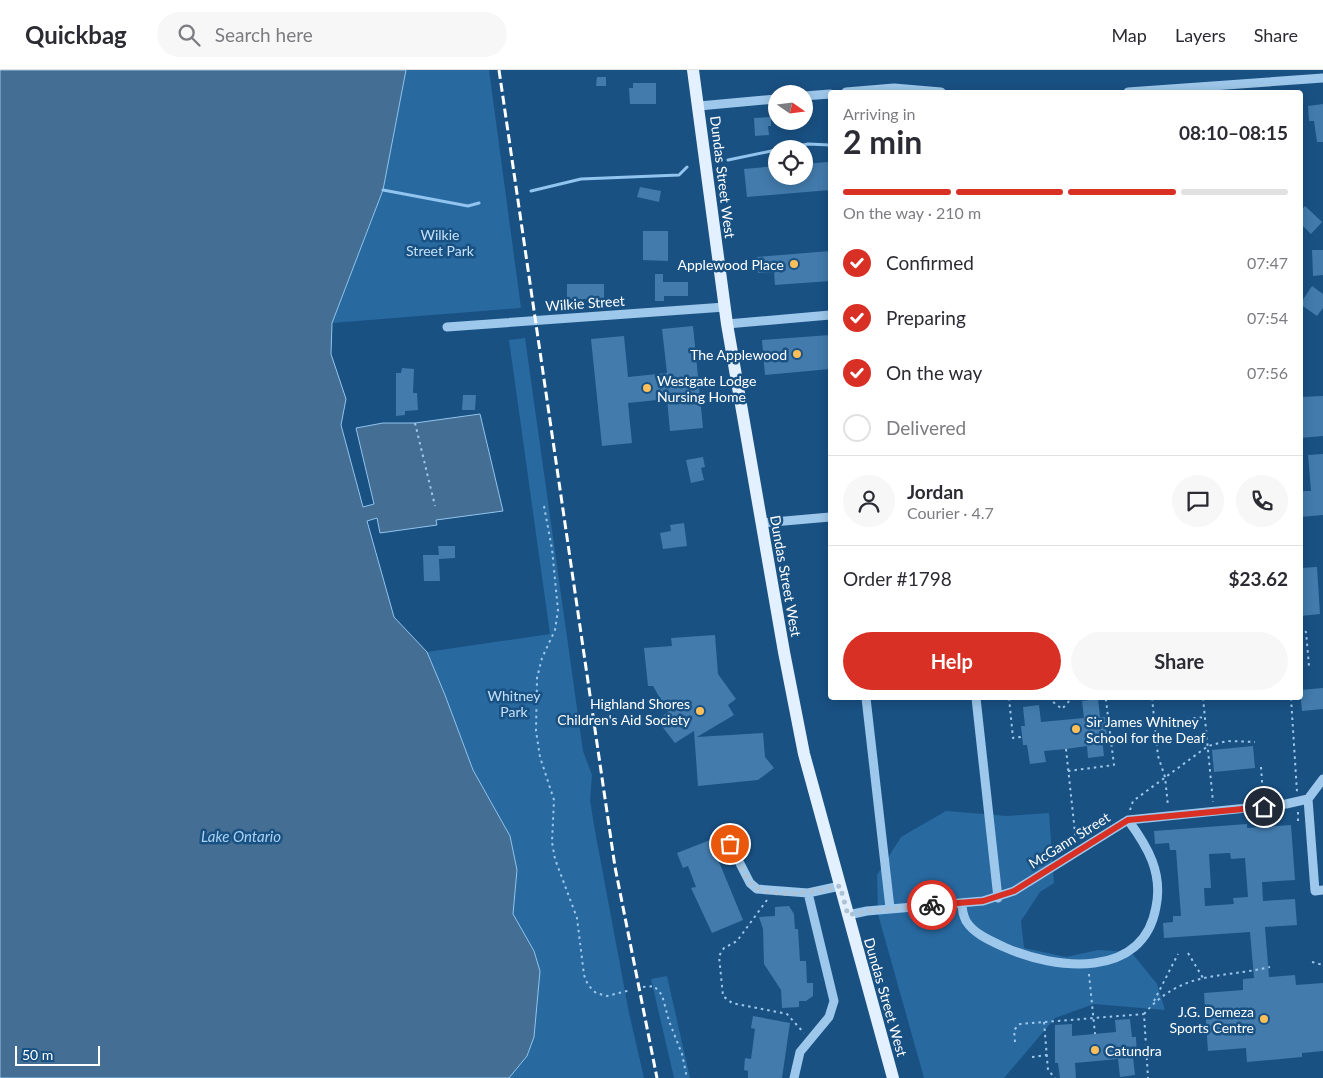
<!DOCTYPE html>
<meta charset="utf-8">
<style>
body{margin:0;font-family:Lato,sans-serif;background:#f7f7f7;color:#2b2b33;height:100vh;display:flex;flex-direction:column;font-size:19px;white-space:nowrap}
*{box-sizing:border-box;margin:0}
p{font-size:16px;color:#7c7c81}
.icon{flex:none;width:28px;height:28px;fill:none;stroke:currentColor;stroke-width:2;stroke-linecap:round;stroke-linejoin:round}
.map{position:relative;flex:1;overflow:hidden}
.drawer{position:absolute;left:828px;top:20px;width:475px;height:610px;display:flex;flex-direction:column;background:#fff;border-radius:5px;box-shadow:0 2px 12px #0003}
.drawer>*{flex:none}
.needle{width:32px;rotate:104deg}
.controls{position:absolute;left:768px;top:15px;display:grid;gap:10px}
.controls a{display:grid;place-items:center;width:45px;height:45px;border-radius:50%;background:#fff;box-shadow:0 2px 12px #0003;font-size:25px}
.scale{position:absolute;left:15px;bottom:12px;width:85px;box-sizing:border-box;padding-left:5px;border:2px solid #fff;border-top:0;font-size:14px;line-height:18px;white-space:nowrap;color:#fff;-webkit-text-stroke:4px #195183;paint-order:stroke}
.pin{position:absolute;display:grid;place-items:center;width:42px;height:42px;color:#fff;margin:-21px;border:2px solid #fff;border-radius:50%;box-shadow:0 1px 5px #0007}
.courier{position:absolute;display:grid;place-items:center;width:50px;height:50px;margin:-25px;border:4px solid #d93025;border-radius:50%;background:#fff;color:#222;box-shadow:0 1px 6px #0007}
.overview em{font-style:normal;font-weight:700}
.overview div{display:flex;flex-direction:column-reverse}
.overview{display:flex;align-items:center;justify-content:space-between;height:85px;padding:0 15px}
h1{font-size:32px;font-weight:700;line-height:38px}
.bar{display:grid;grid-template-columns:repeat(4,1fr);gap:8px 5px;align-content:center;height:60px;padding:0 15px}
.bar i{height:6px;border-radius:4px;background:#e1e1e2}
.bar .selected{background:#d93025}
.bar p{grid-column:span 4}
.line{display:flex;align-items:center;gap:12px;padding:0 15px;border-top:1px solid #e1e1e2}
.line div{flex:1}
.round{display:grid;place-items:center;flex:none;width:52px;height:52px;border-radius:26px;background:#f7f7f7}
ol{padding:0 15px;list-style:none}
li{display:flex;align-items:center;gap:15px;height:55px}
li p{margin-inline-start:auto}
li .icon{padding:5px;border-radius:50%;background:#d93025;color:#fff;stroke-width:4}
li:last-child{color:#7c7c81}
li i{width:28px;height:28px;border:2px solid #e1e1e2;border-radius:50%}
.cta{display:flex;gap:10px;margin-top:auto;padding:10px 15px}
.cta a{flex:1;height:58px;border-radius:30px;background:#d93025;color:#fff;font-size:20px;font-weight:700;line-height:58px;text-align:center}
.cta a+a{background:#f7f7f7;color:#2b2b33}
header{display:flex;align-items:center;gap:30px;box-sizing:border-box;height:70px;padding:0 25px;background:#fff;border-bottom:1px solid #e1e1e2}
header strong{font-size:24px}
nav{display:flex;gap:28px;margin-inline-start:auto;font-size:18px}
.search{width:350px;height:45px;background:#f7f7f7;display:flex;align-items:center;gap:12px;box-sizing:border-box;padding:0 18px;border-radius:28px;color:#7c7c81;font-size:19px}
.map>svg:first-child{display:block}
.green{fill:#2869a0}
.water{fill:#446e93;stroke:#91c4ee}
.lines{fill:none;stroke-linecap:round;stroke-linejoin:round}
.stream{stroke:#91c4ee;stroke-width:3}
.building{fill:#427bac;fill-rule:evenodd}
.path{stroke:#9ec8eb;stroke-width:2;stroke-dasharray:2.5 4;stroke-linecap:butt}
.minor{stroke:#9ec8eb;stroke-width:9}
.major{stroke:#e2f0ff;stroke-width:12}
.rail{stroke:#fff;stroke-width:3;stroke-dasharray:9 4;stroke-linecap:butt}
.done{stroke:#aec2d4;stroke-width:5;stroke-dasharray:0 9}
.route{stroke:#d93025;stroke-width:6}
.poi-dot{fill:#febf59;stroke:#195183;stroke-width:2}
.labels{text-anchor:middle;dominant-baseline:central;stroke-width:5;stroke-linejoin:round;paint-order:stroke}
.street-label{font-size:14px;fill:#fff;stroke:#195183}
.park-label{font-size:14px;fill:#c3e0f8;stroke:#195183}
.poi-label{font-size:14px;fill:#fff;stroke:#195183;text-anchor:end}
.water-label{font-size:15px;font-style:italic;fill:#a9d2f3;stroke:#195183}
</style>
<header>
<strong>Quickbag</strong>
<div class="search"><svg class="icon" aria-label="search" viewBox="0 0 24 24"><circle cx="10" cy="10" r="6"/><path d="M15 15l6 6"/></svg>Search here</div>
<nav><a>Map</a><a>Layers</a><a>Share</a></nav>
</header>
<div class="map">
<svg width="1323" height="1008" viewBox="0 0 1323 1008">
<rect width="100%" height="100%" fill="#195183"/>
<path class="green" d="M406,0h83l32,238 -189,15 51,-133z
M525,268l58,413 9,24 -2,25 5,31 34,182 15,65h-135l18,-22 7,-105 -21,-37 4,-44 -7,-34 -37,-66 -28,-75 -18,-43 123,-18 -41,-294z
M946,741l61,5 42,-3 5,70 -14,9 -19,29 3,27 42,9 32,-7 33,2 26,32 8,26 -71,-6 -39,14 -51,60h-80l-46,-164 -1,-39 24,-38z
M667,906l23,102h-16l-23,-99z"/>
<path class="water" d="M0,0h406l-23,120 -51,133 -1,31 15,45 -5,26 22,82 11,-3 -18,-76 27,-5h32l65,-9 23,97 -67,9 1,5 -57,8 -3,-15 -10,3 27,96 33,35 18,43 28,75 37,66 7,34 -4,44 21,37 6,20 -6,66 -7,19 -18,22h-509z"/>
<g class="lines">
<path class="stream" d="M784,79l24,-5 22,1
M728,90l48,-10
M383,120l85,16 11,-3
M531,121l50,-12 98,-4 8,-8"/>
</g>
<path class="building" d="M597,7h9v9h-10z
M633,13h23v21h-26l-1,-16h4z
M1323,34v38h-6l-3,-21h-5l-1,-15z
M771,47v9h-3l1,9 -14,1 -1,-18z
M828,92l2,28 -83,7 -3,-28 32,-3v10h28v-12z
M640,117l21,4 -2,11 -22,-5z
M1305,136l17,16 -11,12 -11,-11v-12z
M643,161h25v30l-25,-1z
M1312,180h11v25l-10,1z
M830,181v30l-55,4 -1,-13 -16,1 -1,-16z
M655,204h8v8h25v14h-24v5h-9z
M567,214h37v15h-37z
M1312,216l11,8v14l-6,8 -17,-12z
M693,256l10,102 -33,3 -3,-32 -39,4 4,40 -30,3 -11,-107 33,-3 4,41 39,-4 -5,-44z
M830,265v34l-65,6 -3,-35z
M402,298l12,1 -1,24h4l1,17 -13,1v4l-9,1v-43h5z
M463,325h13l-1,15h-13z
M1323,326v40l-23,2v-41z
M1323,384v61l-23,2v-26h11l-3,-36z
M703,387l2,10 -4,1 3,12 -13,3 -5,-23z
M684,453l3,23 -24,3 -3,-16 11,-2 -1,-6z
M438,476h17v12l-16,1 1,22h-16l-1,-26h16z
M1317,497l3,47 -20,2v-48z
M715,565l3,39 18,25 -8,6 6,10 -37,22 66,-4 2,24 9,11 -16,12 -60,6 -4,-55 -19,12 -18,-23 11,-8 -15,-26h-5l-4,-38 28,-2 -1,-8z
M1323,618v21l-21,2 -2,-21z
M1098,629l2,18h5l2,19 -5,1 2,19 -16,2 -1,-12 -21,3 -22,2 2,11 -16,2 -3,-19h-4l-2,-19h4l-2,-19 16,-2 2,17 43,-4 -2,-17z
M1253,676l2,22 -41,4 -2,-22z
M1247,754v4l44,-3 4,55 -33,2 1,19 32,-2 2,26 -32,2 4,50 26,-2 1,10 27,-2v68l-21,2v4l-55,5 -1,-14 -38,3 -4,-58 39,-3v-11l11,-1 -4,-46 -86,6 -1,-15 10,-1v-6h8l-5,-66h-6l-1,-7 -14,1 -1,-13zM1230,783l1,6 14,-1 3,39 -15,1 1,6 -29,2 -1,-18h7l-2,-34z
M710,770l33,80 -31,13 -21,-45 5,-1 -8,-21 -5,2 -6,-15z
M789,836l5,8 1,15h3l2,32h6l1,22h6v13l-7,5h-7v6l-17,1 -1,-18 -17,-26 -1,-35 -4,-12 16,-1v-9z
M753,946l37,7 -8,55h-34v-7l-4,-1 1,-12 6,1 4,-30 -4,-1z
M1130,949l2,18h4l1,20h-4l2,18 -15,2 -2,-18 -43,4 1,15h-16l-2,-15h-3v-38l17,-1v12l44,-4 -1,-12z"/>
<g class="lines">
<path class="path" d="M415,353l20,83
M544,436l8,43 6,61 -3,20 -13,28 -5,20 -1,53 4,26 14,43 -2,42 3,17 22,59 7,57 4,10 8,8 11,3 24,-6
M1300,557l6,5 3,34
M1009,628l4,40 8,-1
M1048,628l14,11 10,-11
M1152,628l6,58 7,21 3,29
M1203,628l10,104
M1291,628l6,94
M1109,657l97,-10
M1066,679l10,93
M1261,697l2,28
M1068,701l46,-6 -8,-65 -3,-2
M1130,740l3,-9 75,-55 19,-5 28,1
M1298,742v11
M1265,745l1,8
M767,830l-30,41 -13,7 -5,8 4,40 9,7 55,11 17,19
M1188,883l15,25
M1312,892l11,3
M1089,904l6,60
M643,917l11,-1 8,9 7,26 13,33 5,24
M1154,931l24,-47
M1144,944c38,-44 75,-35 126,-47
M1044,952l4,48 7,8
M1015,972l-1,-12 6,-6 124,-10 4,64
M1032,987l15,-2"/>
<path class="minor" d="M846,22l48,-4 47,4
M1128,22l195,-14
M804,26l26,-2
M699,36l77,-7
M727,254l103,-9
M447,257l278,-20
M761,453l69,-6
M866,628l24,210
M976,628l22,200
M1323,709l-15,20 7,92 8,-1
M730,774l20,39 7,6 51,4
M962,833c0,6 1,12 4,18 8,13 25,20 38,26 51,23 139,33 152,-40 7,-34 -8,-60 -28,-87
M848,845l19,-4 116,-10 31,-10 114,-71 158,-16 22,-5
M794,1008l6,-26 29,-35 5,-16 -26,-108 32,-7"/>
<path class="major" d="M693,0l34,254 57,328 20,102 89,324"/>
<path class="rail" d="M499,0l116,797 42,211"/>
</g>
<g class="lines">
<path class="done" d="M730,774c7,12 12,28 20,38 14,19 70,9 90,4l8,29 19,-4 65,-6"/>
<path class="route" d="M932,835l51,-4 31,-10 114,-71 136,-13"/>
</g>
<g class="poi-dot">
<circle cx="794" cy="194" r="5"/>
<circle cx="797" cy="284" r="5"/>
<circle cx="647" cy="318" r="5"/>
<circle cx="700" cy="641" r="5"/>
<circle cx="1076" cy="659" r="5"/>
<circle cx="1264" cy="949" r="5"/>
<circle cx="1095" cy="980" r="5"/>
</g>
<g class="labels">
<g class="street-label">
<text transform="translate(723 107) rotate(83)">Dundas Street West</text>
<text transform="translate(585 233) rotate(-4)">Wilkie Street</text>
<text transform="translate(786 506) rotate(80)">Dundas Street West</text>
<text transform="translate(1069 770) rotate(-32)">McGann Street</text>
<text transform="translate(886 927) rotate(74)">Dundas Street West</text>
</g>
<g class="park-label">
<text x="440" y="164">Wilkie<tspan x="440" dy="16">Street Park</tspan></text>
<text x="514" y="625">Whitney<tspan x="514" dy="16">Park</tspan></text>
</g>
<g class="poi-label">
<text x="784" y="194">Applewood Place</text>
<text x="787" y="284">The Applewood</text>
<text x="657" y="310" text-anchor="start">Westgate Lodge<tspan x="657" dy="16">Nursing Home</tspan></text>
<text x="690" y="633">Highland Shores<tspan x="690" dy="16">Children's Aid Society</tspan></text>
<text x="1086" y="651" text-anchor="start">Sir James Whitney<tspan x="1086" dy="16">School for the Deaf</tspan></text>
<text x="1254" y="941">J.G. Demeza<tspan x="1254" dy="16">Sports Centre</tspan></text>
<text x="1105" y="980" text-anchor="start">Catundra</text>
</g>
<g class="water-label">
<text x="241" y="766">Lake Ontario</text>
</g>
</g>
</svg>
<div class="controls">
<a><svg class="needle" viewBox="-14 -14 28 28"><path d="M0-13l5 13h-10z" fill="#e53935"/><path d="M0 13l5-13h-10z" fill="#7c7c81"/></svg></a>
<a><svg class="icon" aria-label="locate" viewBox="0 0 24 24"><circle cx="12" cy="12" r="6"/><path d="M12 2v4M12 18v4M2 12h4M18 12h4"/></svg></a>
</div>
<div class="scale">50 m</div>
<div class="pin" style="left:730px;top:774px;background:#ea580c"><svg class="icon" aria-label="bag" viewBox="0 0 24 24"><path d="M5 8h14l-1 12H6zM9 8a3 3 0 0 1 6 0"/></svg></div>
<div class="pin" style="left:1264px;top:737px;background:#1f2937"><svg class="icon" aria-label="home" viewBox="0 0 24 24"><path d="M3 11l9-7 9 7M6 9v11h12V9"/></svg></div>
<div class="courier" style="left:932px;top:835px"><svg class="icon" aria-label="bike" viewBox="0 0 24 24"><circle cx="6" cy="16" r="4"/><circle cx="18" cy="16" r="4"/><path d="M6 16l4-8h5l3 8M10 8l3 8H6M13 5h3"/></svg></div>
<section class="drawer">
<div class="overview"><div><h1>2 min</h1><p>Arriving in</p></div><em>08:10–08:15</em></div>
<div class="bar"><i class="selected"></i><i class="selected"></i><i class="selected"></i><i></i><p>On the way · 210 m</p></div>
<ol>
<li><svg class="icon" aria-label="check" viewBox="0 0 24 24"><path d="M5 12l5 5 9-10"/></svg>Confirmed<p>07:47</p></li>
<li><svg class="icon" aria-label="check" viewBox="0 0 24 24"><path d="M5 12l5 5 9-10"/></svg>Preparing<p>07:54</p></li>
<li><svg class="icon" aria-label="check" viewBox="0 0 24 24"><path d="M5 12l5 5 9-10"/></svg>On the way<p>07:56</p></li>
<li><i></i>Delivered</li>
</ol>
<div class="line" style="height:90px"><a class="round"><svg class="icon" aria-label="person" viewBox="0 0 24 24"><circle cx="12" cy="8" r="4"/><path d="M4 21q1-7 8-7t8 7"/></svg></a><div><b>Jordan</b><p>Courier · 4.7</p></div><a class="round"><svg class="icon" aria-label="chat" viewBox="0 0 24 24"><path d="M4 5h16v11H9l-5 4z"/></svg></a><a class="round"><svg class="icon" aria-label="phone" viewBox="0 0 24 24"><path d="M5 4h4l2 5-3 2q2 4 5 5l2-3 5 2v4C11 20 4 13 5 4z"/></svg></a></div>
<div class="line" style="height:65px"><div>Order #1798</div><b>$23.62</b></div>
<div class="cta"><a>Help</a><a>Share</a></div>
</section>
</div>
